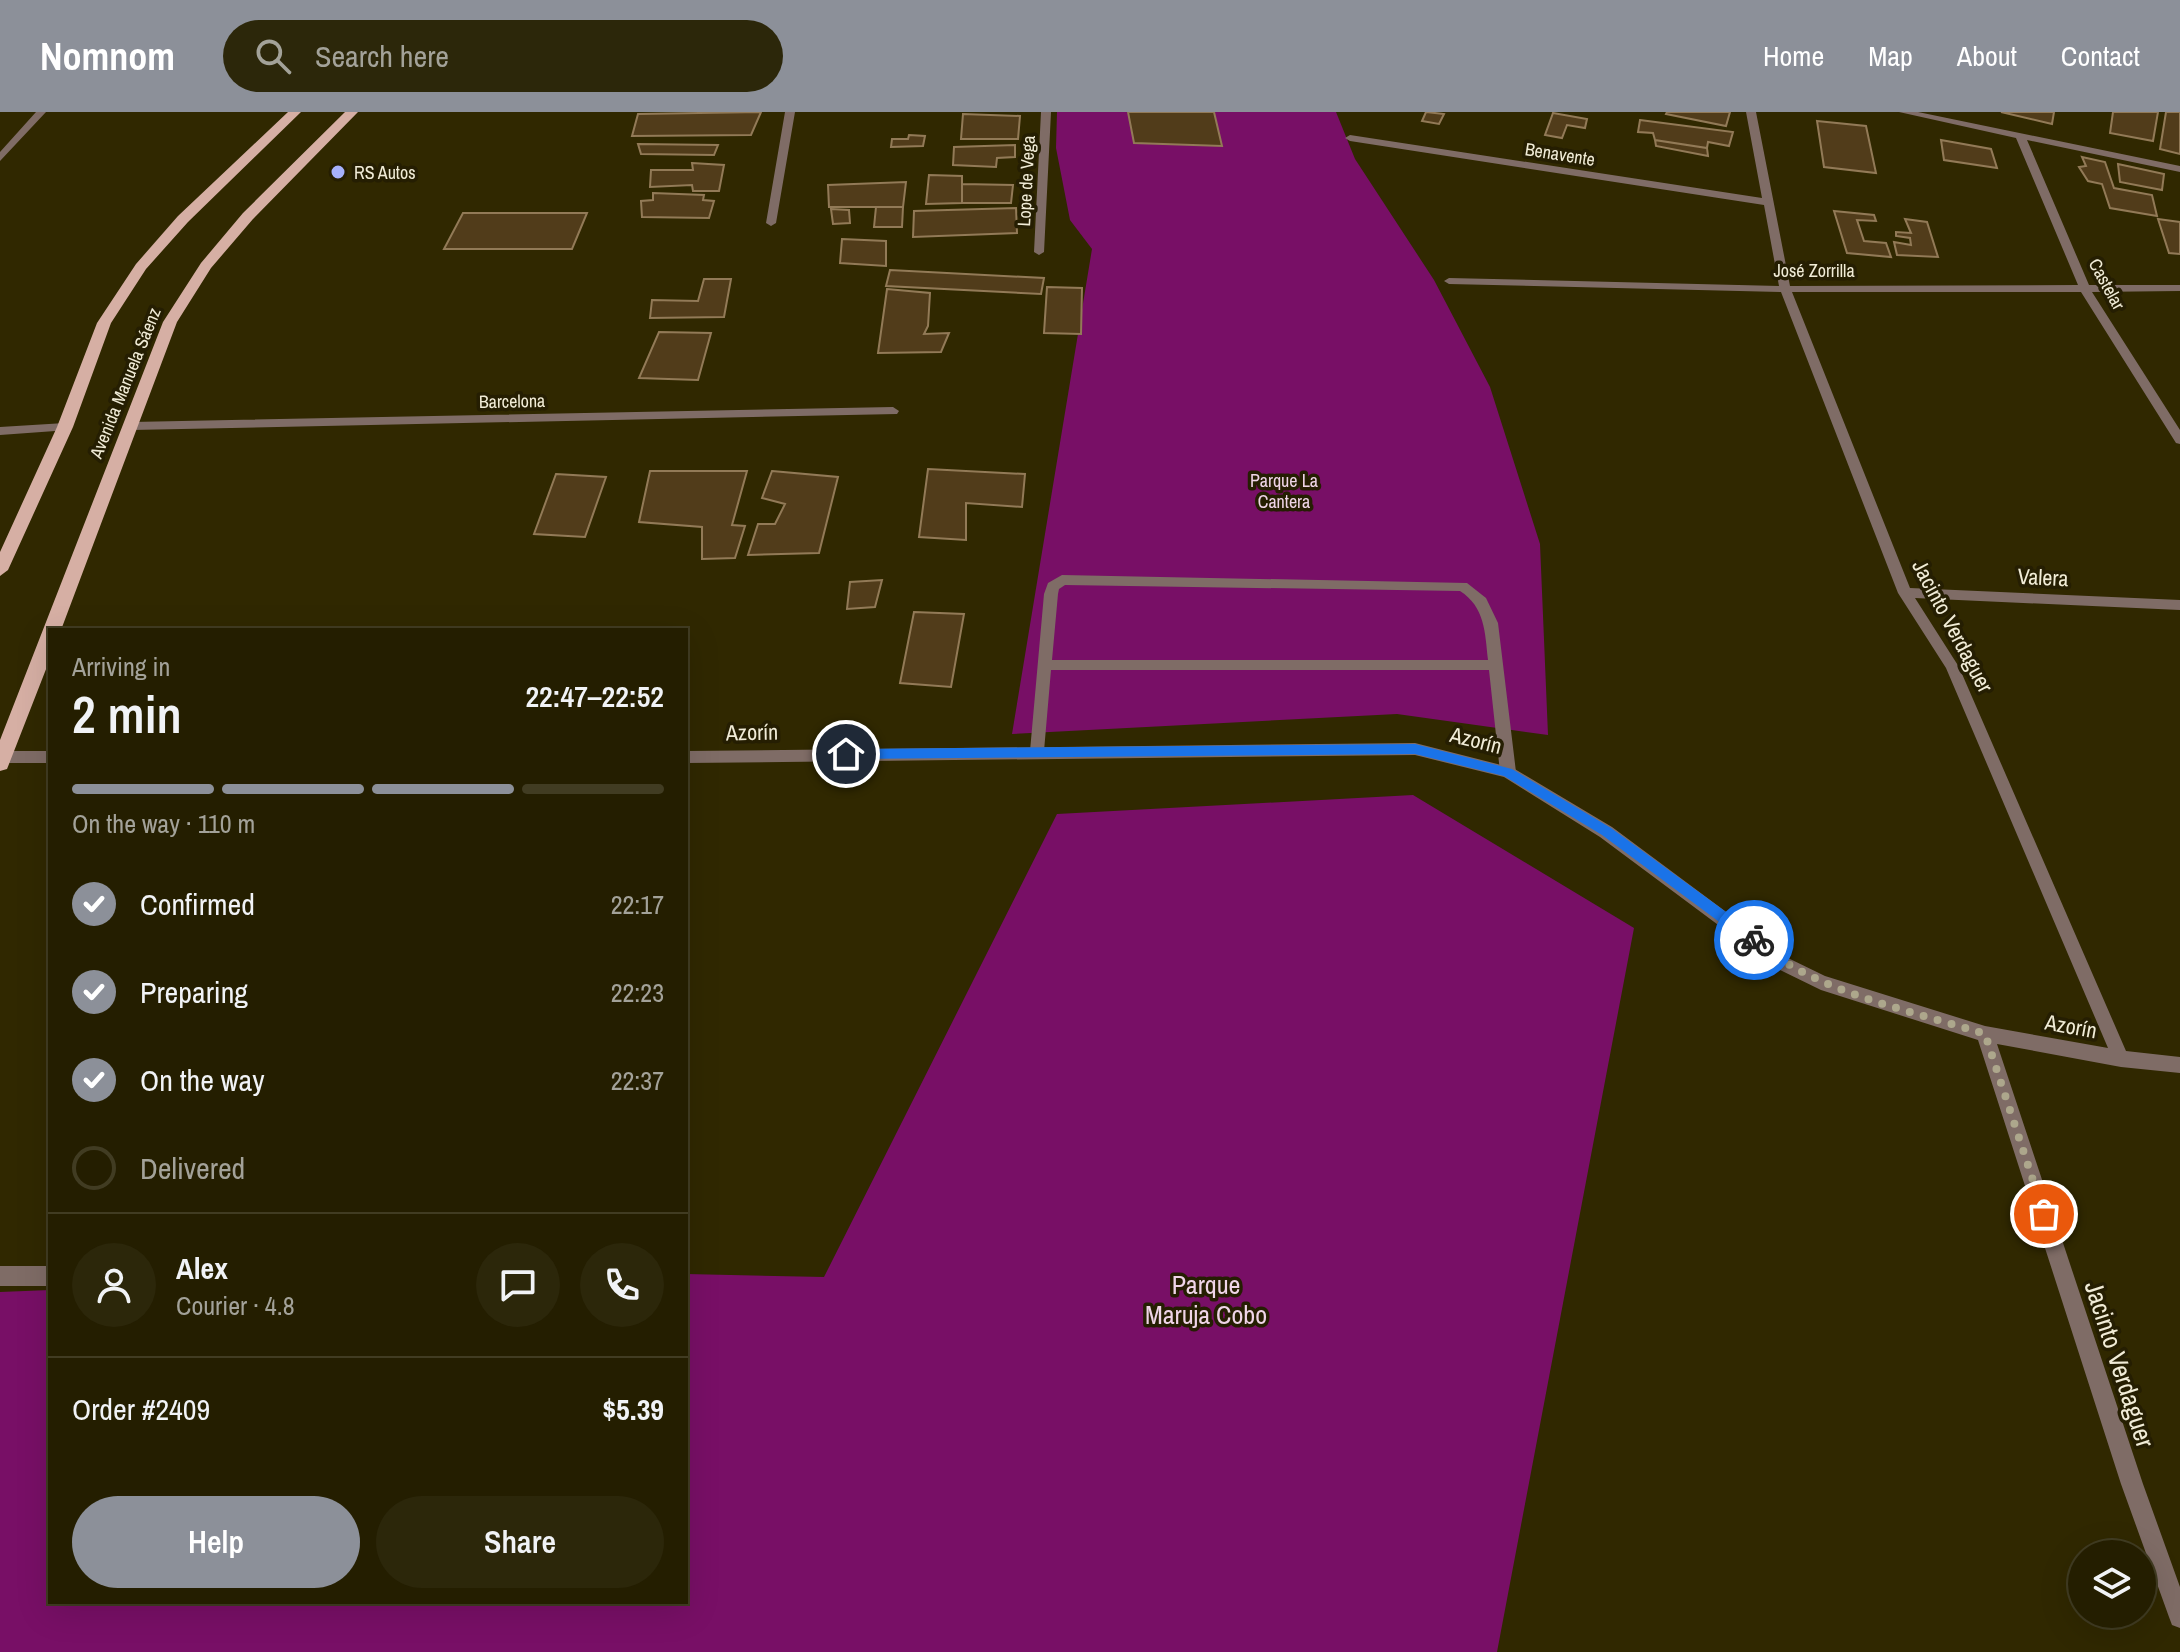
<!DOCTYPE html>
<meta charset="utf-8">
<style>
body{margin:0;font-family:"Archivo Narrow",sans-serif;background:#2c270a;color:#f1f3f6;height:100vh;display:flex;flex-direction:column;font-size:30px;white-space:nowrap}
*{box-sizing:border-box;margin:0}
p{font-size:26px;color:#a3a299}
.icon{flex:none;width:44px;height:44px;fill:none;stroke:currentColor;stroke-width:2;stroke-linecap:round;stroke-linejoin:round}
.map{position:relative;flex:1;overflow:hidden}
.drawer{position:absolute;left:48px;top:516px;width:640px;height:976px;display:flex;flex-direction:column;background:#241e00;border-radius:0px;box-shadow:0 8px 32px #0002,0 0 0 2px #413c22}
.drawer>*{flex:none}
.controls{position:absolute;left:2068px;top:1428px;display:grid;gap:16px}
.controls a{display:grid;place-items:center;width:88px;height:88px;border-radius:50%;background:#241e00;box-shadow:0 8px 32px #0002,0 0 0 2px #413c22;font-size:40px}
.pin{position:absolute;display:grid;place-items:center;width:68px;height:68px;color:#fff;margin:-34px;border:4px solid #fff;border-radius:50%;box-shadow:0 2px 8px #0007}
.courier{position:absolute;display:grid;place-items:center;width:80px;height:80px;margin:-40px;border:6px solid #1a73e8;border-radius:50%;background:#fff;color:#222;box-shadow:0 2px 10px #0007}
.overview em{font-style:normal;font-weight:600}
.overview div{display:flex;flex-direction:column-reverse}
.overview{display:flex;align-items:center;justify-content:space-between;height:136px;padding:0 24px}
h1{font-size:52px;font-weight:600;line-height:60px}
.bar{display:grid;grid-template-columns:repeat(4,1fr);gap:12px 8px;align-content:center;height:96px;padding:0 24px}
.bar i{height:10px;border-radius:6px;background:#413c22}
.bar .current{background:#8c9099}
.bar p{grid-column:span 4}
.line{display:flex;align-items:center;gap:20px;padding:0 24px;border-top:2px solid #413c22}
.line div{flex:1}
.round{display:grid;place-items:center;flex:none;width:84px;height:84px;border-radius:42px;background:#2c270a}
ol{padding:0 24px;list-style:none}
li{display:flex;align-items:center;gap:24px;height:88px}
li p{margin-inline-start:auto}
li .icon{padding:8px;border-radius:50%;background:#8c9099;color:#fff;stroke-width:4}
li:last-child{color:#a3a299}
li i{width:44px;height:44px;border:4px solid #413c22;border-radius:50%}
.button{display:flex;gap:16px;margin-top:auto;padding:16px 24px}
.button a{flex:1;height:92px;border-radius:48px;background:#8c9099;color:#fff;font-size:32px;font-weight:600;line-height:92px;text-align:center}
.button a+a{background:#2c270a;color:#f1f3f6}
header{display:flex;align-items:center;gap:48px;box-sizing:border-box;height:112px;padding:0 40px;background:#8c9099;color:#fff}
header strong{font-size:38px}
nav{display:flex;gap:44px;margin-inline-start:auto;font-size:28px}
.search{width:560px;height:72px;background:#2c270a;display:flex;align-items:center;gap:20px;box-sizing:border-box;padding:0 28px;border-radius:44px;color:#a3a299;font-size:30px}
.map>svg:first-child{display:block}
.green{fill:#780f66}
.building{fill:#513c1a;stroke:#927a57;stroke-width:2}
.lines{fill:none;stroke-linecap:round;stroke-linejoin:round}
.lane{fill:#7f6c66;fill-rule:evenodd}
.street{fill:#7f6c66;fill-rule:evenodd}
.primary{fill:#d6afa4;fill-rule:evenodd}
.route{fill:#1a73e8}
.done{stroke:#ada78c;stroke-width:8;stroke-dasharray:0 14.4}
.poi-dot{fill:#a6b1fc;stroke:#251e02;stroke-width:3}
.labels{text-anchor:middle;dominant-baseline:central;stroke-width:7;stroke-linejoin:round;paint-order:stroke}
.far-street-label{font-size:18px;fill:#f1ecd7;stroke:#251e02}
.far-poi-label{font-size:18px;fill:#f1ecd7;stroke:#251e02;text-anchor:start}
.far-park-label{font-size:18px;fill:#f0d5e8;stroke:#251e02}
.street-label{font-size:22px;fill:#f1ecd7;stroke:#251e02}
.near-park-label{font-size:26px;fill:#f0d5e8;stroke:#251e02}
.near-street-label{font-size:26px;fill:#f1ecd7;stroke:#251e02}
</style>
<header>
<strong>Nomnom</strong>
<div class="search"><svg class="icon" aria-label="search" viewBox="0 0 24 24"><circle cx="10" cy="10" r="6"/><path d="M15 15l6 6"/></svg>Search here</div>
<nav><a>Home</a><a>Map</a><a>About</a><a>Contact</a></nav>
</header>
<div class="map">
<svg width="2180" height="1540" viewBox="0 0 2180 1540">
<rect width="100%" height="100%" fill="#302800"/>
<path class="green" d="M1057,0h279l19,47 79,121 56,107 50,157 8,191 -151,-21 -385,20 80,-485 -22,-29 -14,-72z
M1413,683l221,133 -137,724h-1497v-360l50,-2v312h636v-328l138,3 233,-463z"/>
<path class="building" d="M761,0l-10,23 -119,1 6,-22z
M1128,0h86l8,34 -88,-3z
M1426,0l18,2 -5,10 -17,-3z
M1667,0h63l-4,14 -60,-12z
M2001,0h53l-2,12z
M2113,0h45l-5,29 -43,-8z
M2166,0h14v42l-20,-5z
M1553,1l34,6 -2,9 -18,-3 -5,13 -17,-3z
M963,2l57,2 -2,23h-57z
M1640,8l93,12 -4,14 -21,-4 -1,6 -52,-8 -2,-7 -15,-1z
M1817,9l49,5 10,47 -52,-6z
M909,23l16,1 -2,10 -32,1 1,-8h16z
M1655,28l52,8 1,8 -52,-10z
M1941,28l50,9 6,19 -53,-8z
M638,32l80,1 -4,10 -73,-1z
M1015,33v12l-18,1 -1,9 -43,-2 1,-18z
M2082,45l23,5 9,26 38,7 5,21 -47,-8 -8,-24 -14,-3 -9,-14 7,-1z
M692,51l32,2 -5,26h-26l-1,-6 -42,2 1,-17h42z
M2118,52l46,10 -2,16 -42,-8z
M929,63l33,1v27l-36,1z
M906,70l-3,25h-74l-1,-22z
M962,72l51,1 -2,18h-49z
M653,81l51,2 -1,5 11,1 -5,17 -67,-1 -1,-16 12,-1z
M876,95h27l-1,20h-28z
M1016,96l1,25 -104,4 1,-26z
M831,97l18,1 1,13 -17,1z
M1834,99l40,4 2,6 -19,-1 7,21 22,2 5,14 -44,-4z
M463,101h124l-15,36h-128z
M1905,107l22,3 11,35 -41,-2 -3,-13 17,3 -1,-7 -14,-2v-4l15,1z
M2158,107l22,3v32l-11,-1z
M842,127l44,2v25l-46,-3z
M890,158l154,8 -3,16 -155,-8z
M704,167h27l-7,38 -74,1 2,-18 46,1z
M1047,175l35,1 -1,46 -37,-1z
M887,177l43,4 -2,33 -4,8 25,-1 -8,19 -63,1z
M659,220l52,1 -13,47 -59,-2z
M928,357l97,5 -3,33 -56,-4v37l-47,-3z
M650,359h97l-15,54 13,1 -10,32 -33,1v-32l-63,-5z
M772,359l66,6 -19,76 -71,2 10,-31h17l10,-20 -23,-6z
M556,362l50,3 -21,60 -51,-3z
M882,468l-7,27 -28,2 3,-27z
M914,500l50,2 -13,73 -51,-4z"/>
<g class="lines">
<path class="lane" d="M1062,463l405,8 19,15 12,25 18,149 -8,6 -8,-6 -11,-102h-438l-7,81 -2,4h-10l-2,-4 14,-157 4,-11zM1065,473l395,6c25,16 25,41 28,69h-436l6,-66 1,-5z"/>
<path class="street" d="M36,0h10l-46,49v-9z
M785,0h10l-19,111 -5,3 -5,-3z
M1041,0h10l-7,140 -5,3 -5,-3z
M1746,0h10l34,174 288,-1 -62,-147 -117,-26h19l262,54v6l-153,-32 62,145h91v6l-88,1 88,138v14l-4,-1 -95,-151h-289l118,296 270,12v10l-265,-12 44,69 167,384 54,6v16l-59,-6 -124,-23 146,440 37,103v41l-8,-3 -3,-8 -48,-133 -143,-444 -157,-50 -45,-22 -176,-131 -96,-60 -89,-22 -729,8v-12l729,-8 98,25 99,59 176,131 37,18 160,50 123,22 -162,-380 -48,-75 -117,-301 -332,-8 -5,-3 5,-3 330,8 -15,-81 -414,-64 -5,-3 5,-3 412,63z
M893,295l6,4 -2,3 -765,16 -6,-4 6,-4z
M65,311l4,1v6l-69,5v-8z
M0,639h50v12h-50z
M0,1154h50v20h-50z"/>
<path class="primary" d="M288,0h13l-113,110 -42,47 -35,54 -38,104 -65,143 -8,6v-24l57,-125 40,-104 39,-59 42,-48z
M345,0h13l-105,107 -42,49 -34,54 -116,308h-11v29l-41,105 -2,5 -7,2v-31l163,-418 38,-59 42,-50z"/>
</g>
<path class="route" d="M1415,632l97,25 99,59 148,108v8h-10l-147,-109 -98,-59 -89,-22 -569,5 -6,-5 6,-5z"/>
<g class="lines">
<path class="done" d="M1754,828c65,54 153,69 231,94l59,180"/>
</g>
<circle class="poi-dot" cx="338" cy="60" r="8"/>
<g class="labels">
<g class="far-street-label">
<text transform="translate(1560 42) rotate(9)">Benavente</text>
<text transform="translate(1026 69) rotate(-87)">Lope de Vega</text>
<text x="1814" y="158">José Zorrilla</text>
<text transform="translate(2107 172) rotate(61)">Castelar</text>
<text transform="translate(125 271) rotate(-68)">Avenida Manuela Sáenz</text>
<text transform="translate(512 289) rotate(-1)">Barcelona</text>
</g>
<g class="far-poi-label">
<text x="354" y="60">RS Autos</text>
</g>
<g class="far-park-label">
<text x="1284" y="368">Parque La<tspan x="1284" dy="21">Cantera</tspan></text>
</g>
<g class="street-label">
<text transform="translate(2043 465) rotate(3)">Valera</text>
<text transform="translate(1953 514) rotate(62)">Jacinto Verdaguer</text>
<text transform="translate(752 620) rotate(-1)">Azorín</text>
<text transform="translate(1476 628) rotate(14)">Azorín</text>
<text transform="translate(2071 914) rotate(10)">Azorín</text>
</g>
<g class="near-park-label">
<text x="1206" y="1172">Parque<tspan x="1206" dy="30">Maruja Cobo</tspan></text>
</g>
<g class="near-street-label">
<text transform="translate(2120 1252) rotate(72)">Jacinto Verdaguer</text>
</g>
</g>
</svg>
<div class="controls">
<a><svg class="icon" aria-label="layers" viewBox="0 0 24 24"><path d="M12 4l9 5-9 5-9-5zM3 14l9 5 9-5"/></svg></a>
</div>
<div class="pin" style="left:2044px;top:1102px;background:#ea580c"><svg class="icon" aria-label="bag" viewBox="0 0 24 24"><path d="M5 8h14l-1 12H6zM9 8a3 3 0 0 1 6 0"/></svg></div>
<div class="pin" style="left:846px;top:642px;background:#1f2937"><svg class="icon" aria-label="home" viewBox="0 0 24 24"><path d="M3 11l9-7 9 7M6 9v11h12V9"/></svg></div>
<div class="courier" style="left:1754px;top:828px"><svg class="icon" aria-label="bike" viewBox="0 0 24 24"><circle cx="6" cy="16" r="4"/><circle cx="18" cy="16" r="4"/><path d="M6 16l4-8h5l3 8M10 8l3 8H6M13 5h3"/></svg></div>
<section class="drawer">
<div class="overview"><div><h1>2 min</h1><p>Arriving in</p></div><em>22:47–22:52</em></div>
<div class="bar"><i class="current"></i><i class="current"></i><i class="current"></i><i></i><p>On the way · 110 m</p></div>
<ol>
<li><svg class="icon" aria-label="check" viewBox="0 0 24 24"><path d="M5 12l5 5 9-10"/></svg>Confirmed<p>22:17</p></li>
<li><svg class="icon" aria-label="check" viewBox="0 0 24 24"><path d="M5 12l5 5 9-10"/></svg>Preparing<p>22:23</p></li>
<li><svg class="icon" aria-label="check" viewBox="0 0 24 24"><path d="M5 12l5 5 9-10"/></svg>On the way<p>22:37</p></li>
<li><i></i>Delivered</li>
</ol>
<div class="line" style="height:144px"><a class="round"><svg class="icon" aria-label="person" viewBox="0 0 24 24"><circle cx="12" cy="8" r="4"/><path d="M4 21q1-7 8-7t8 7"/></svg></a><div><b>Alex</b><p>Courier · 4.8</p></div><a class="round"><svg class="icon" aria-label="chat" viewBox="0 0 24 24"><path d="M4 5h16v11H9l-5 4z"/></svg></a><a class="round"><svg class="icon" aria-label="phone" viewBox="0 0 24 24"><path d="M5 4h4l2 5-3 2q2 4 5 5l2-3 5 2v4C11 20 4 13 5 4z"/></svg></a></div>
<div class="line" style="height:104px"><div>Order #2409</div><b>$5.39</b></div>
<div class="button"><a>Help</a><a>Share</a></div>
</section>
</div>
